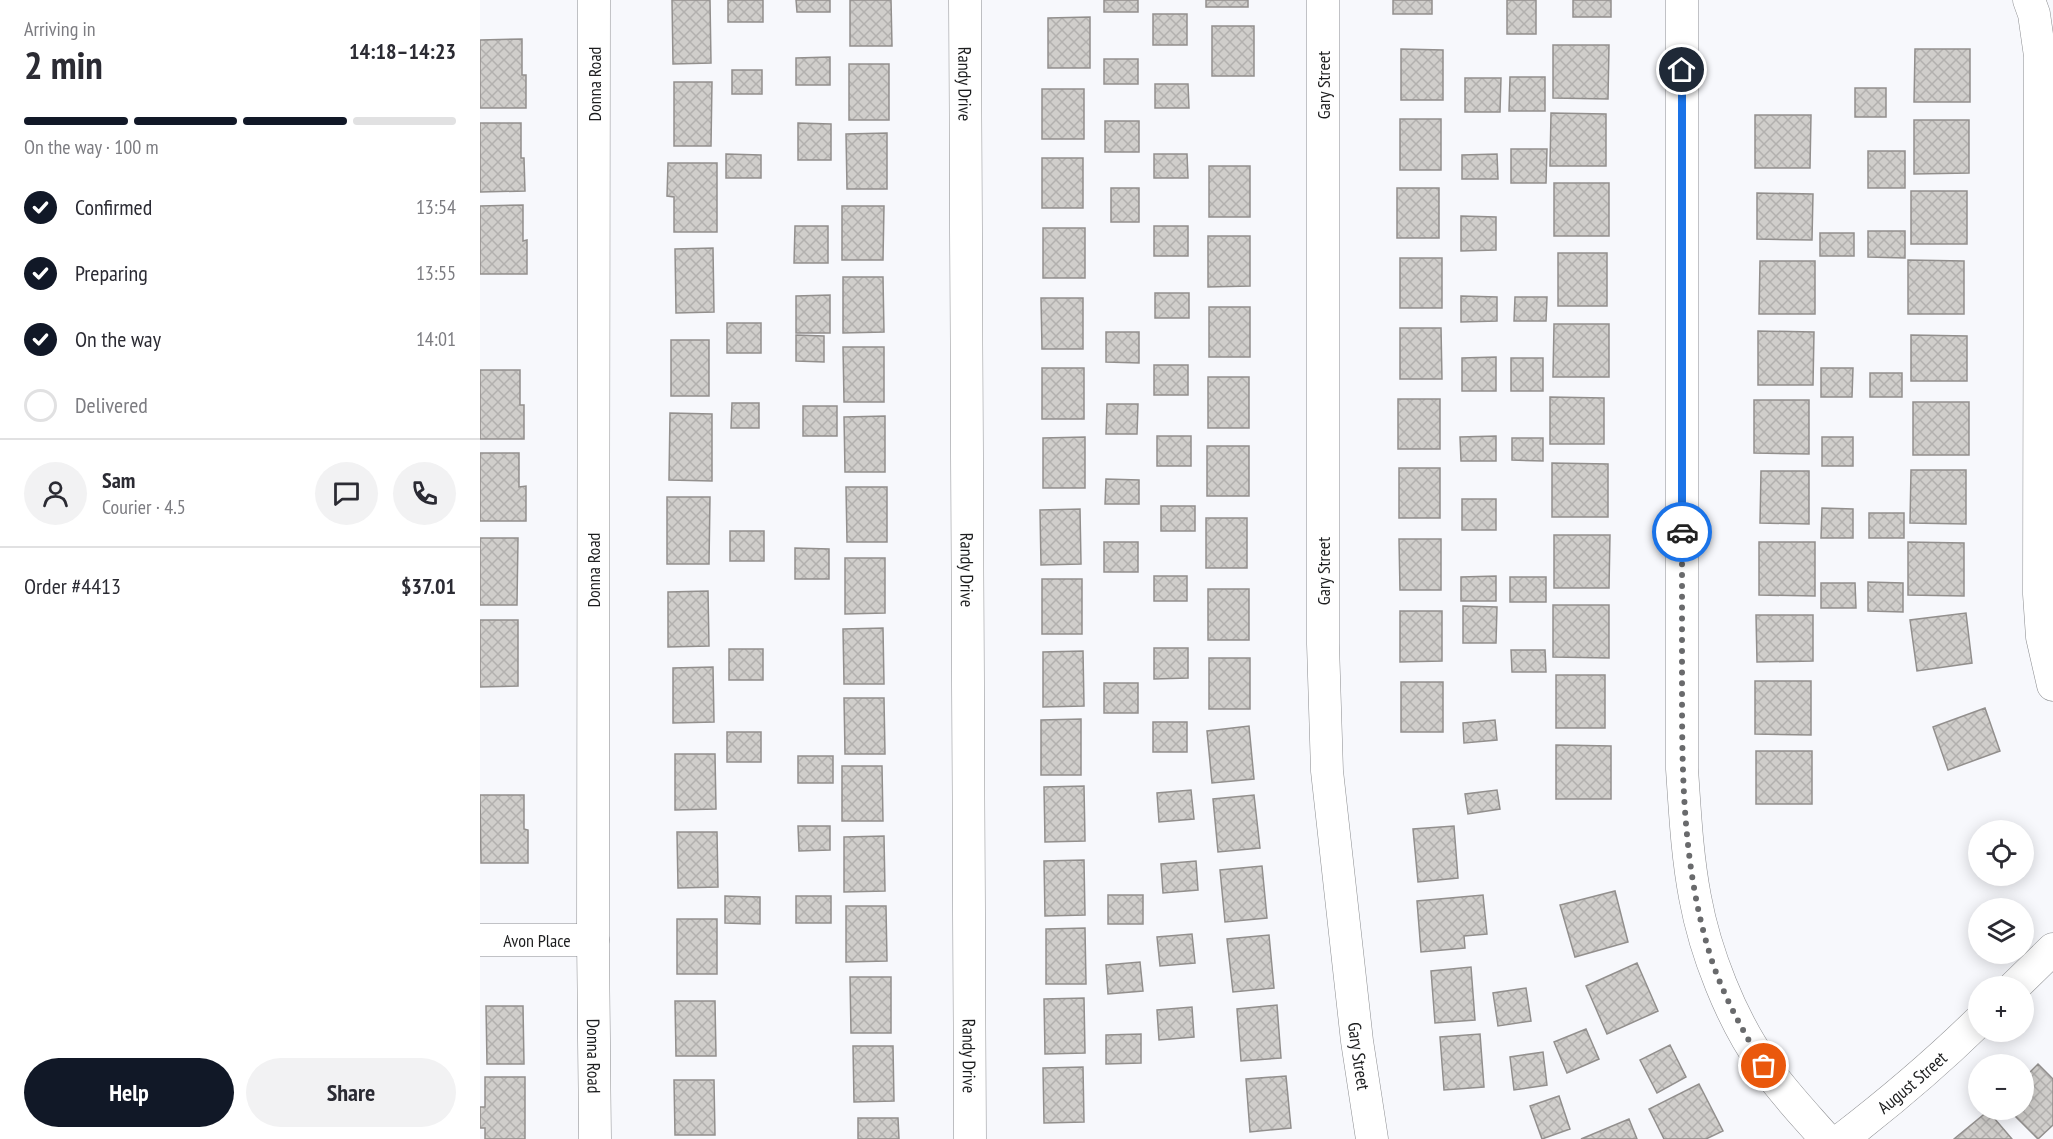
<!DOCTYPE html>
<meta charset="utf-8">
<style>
body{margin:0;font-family:"PT Sans Narrow",sans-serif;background:#f2f2f3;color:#2b2b33;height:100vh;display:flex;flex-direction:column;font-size:22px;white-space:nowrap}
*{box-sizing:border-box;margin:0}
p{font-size:20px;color:#7c7c81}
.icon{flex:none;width:33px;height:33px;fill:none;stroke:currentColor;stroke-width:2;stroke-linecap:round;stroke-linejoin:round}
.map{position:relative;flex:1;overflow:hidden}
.sheet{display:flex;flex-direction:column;background:#fff;width:480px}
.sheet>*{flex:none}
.fabs{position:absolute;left:1488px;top:820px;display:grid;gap:12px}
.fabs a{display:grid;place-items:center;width:66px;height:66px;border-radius:50%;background:#fff;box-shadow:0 3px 15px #0003;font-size:30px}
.pin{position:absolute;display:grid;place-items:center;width:51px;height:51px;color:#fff;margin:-26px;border:3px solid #fff;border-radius:50%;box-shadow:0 2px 6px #0007}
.courier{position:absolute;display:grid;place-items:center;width:60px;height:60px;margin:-30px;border:4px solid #1a73e8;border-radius:50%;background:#fff;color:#222;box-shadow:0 2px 8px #0007}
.headline em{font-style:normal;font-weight:700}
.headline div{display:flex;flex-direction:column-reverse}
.headline{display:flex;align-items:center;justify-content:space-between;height:102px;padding:0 24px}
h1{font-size:39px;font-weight:700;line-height:45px}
.bar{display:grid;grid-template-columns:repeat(4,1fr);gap:9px 6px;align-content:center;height:72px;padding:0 24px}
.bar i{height:8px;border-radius:4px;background:#e1e1e2}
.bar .on{background:#111827}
.bar p{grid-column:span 4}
.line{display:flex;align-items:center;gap:15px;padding:0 24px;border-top:2px solid #e1e1e2}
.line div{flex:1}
.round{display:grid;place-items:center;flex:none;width:63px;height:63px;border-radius:32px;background:#f2f2f3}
ol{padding:0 24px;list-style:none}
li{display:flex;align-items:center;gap:18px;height:66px}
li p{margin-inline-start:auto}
li .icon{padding:6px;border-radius:50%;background:#111827;color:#fff;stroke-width:4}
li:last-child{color:#7c7c81}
li i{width:33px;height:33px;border:3px solid #e1e1e2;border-radius:50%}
.cta{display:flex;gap:12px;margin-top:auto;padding:12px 24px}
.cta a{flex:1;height:69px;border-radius:36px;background:#111827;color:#fff;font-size:24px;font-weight:700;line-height:69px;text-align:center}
.cta a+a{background:#f2f2f3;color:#2b2b33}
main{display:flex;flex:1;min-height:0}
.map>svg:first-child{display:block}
.building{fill:url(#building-cross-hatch);stroke:#928f8d;stroke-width:1.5}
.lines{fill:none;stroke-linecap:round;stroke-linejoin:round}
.street-casing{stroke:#8b8c8f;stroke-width:33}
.street{stroke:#fff;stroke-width:32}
.done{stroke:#696a6c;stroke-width:6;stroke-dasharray:0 10.8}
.route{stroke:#1a73e8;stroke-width:8}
.labels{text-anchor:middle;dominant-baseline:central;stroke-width:4.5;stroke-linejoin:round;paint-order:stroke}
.street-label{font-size:18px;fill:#1c1d1e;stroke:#fff}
</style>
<main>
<section class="sheet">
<div class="headline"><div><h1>2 min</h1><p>Arriving in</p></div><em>14:18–14:23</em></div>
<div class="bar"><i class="on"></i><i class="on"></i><i class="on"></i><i></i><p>On the way · 100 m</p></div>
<ol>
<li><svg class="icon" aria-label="check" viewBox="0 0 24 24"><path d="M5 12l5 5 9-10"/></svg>Confirmed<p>13:54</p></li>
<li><svg class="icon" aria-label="check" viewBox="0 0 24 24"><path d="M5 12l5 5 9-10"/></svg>Preparing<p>13:55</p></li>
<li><svg class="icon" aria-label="check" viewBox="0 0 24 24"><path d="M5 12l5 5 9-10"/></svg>On the way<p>14:01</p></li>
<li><i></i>Delivered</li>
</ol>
<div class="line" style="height:108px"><a class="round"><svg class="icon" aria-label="person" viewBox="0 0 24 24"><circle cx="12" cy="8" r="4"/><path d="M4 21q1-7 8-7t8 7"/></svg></a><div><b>Sam</b><p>Courier · 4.5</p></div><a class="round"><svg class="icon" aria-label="chat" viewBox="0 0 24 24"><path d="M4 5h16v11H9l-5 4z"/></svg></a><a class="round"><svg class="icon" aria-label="phone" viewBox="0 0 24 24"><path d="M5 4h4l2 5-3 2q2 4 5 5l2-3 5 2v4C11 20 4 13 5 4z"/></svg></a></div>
<div class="line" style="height:78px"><div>Order #4413</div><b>$37.01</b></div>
<div class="cta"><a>Help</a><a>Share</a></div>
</section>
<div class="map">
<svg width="1573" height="1139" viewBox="0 0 1573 1139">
<defs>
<pattern id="building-cross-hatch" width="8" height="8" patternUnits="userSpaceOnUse" patternTransform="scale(1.5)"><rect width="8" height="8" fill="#d0cecb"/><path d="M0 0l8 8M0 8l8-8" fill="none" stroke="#b2b0ae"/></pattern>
</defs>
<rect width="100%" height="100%" fill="#f7f8fc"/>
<path class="building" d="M192,0h38l1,63 -38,1z
M248,0h35v22h-35z
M316,0h34v12h-33z
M370,0h41l1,46h-42z
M624,0h34v12h-34z
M726,0h42v7h-42z
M913,0h39v14h-39z
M1027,0h29v34h-29z
M1093,0h38v17h-38z
M673,14h34v31h-34z
M610,17v51h-42v-50z
M732,26h42v50h-42z
M42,39v36h4v33h-46v-68z
M1073,45h56l-1,54 -55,-1z
M921,49l42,1v50h-42z
M1435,49h55v53h-56z
M350,57v28h-34v-27z
M624,59h34v25h-34z
M369,64h40v56h-40z
M252,70h30v24h-30z
M1030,77h35v34h-36z
M985,78h36l-1,34h-35z
M194,82h38l-1,64h-37z
M675,84h33l1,24h-34z
M1375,88h31v29h-31z
M562,89h42v50h-42z
M1071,113l55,1v52h-56z
M1275,115h56l-1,53h-55z
M920,119h41v51h-41z
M1434,120h55v53l-55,1z
M625,121h34v31h-34z
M0,123h41v35h3l1,33 -45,1z
M318,123l33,1v36h-33z
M407,133v56h-40l-1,-55z
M1031,149h36l-1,34h-35z
M1388,151h37v37h-37z
M246,154l35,1v23h-35z
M674,154h33l1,24h-34z
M1017,154l1,25h-36v-24z
M562,158h41v50h-41z
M188,163h49v69h-43v-35l-7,-1z
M729,166h41v51h-41z
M1074,183h55v53h-55z
M631,188h28v34h-28z
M917,188h42v50h-42z
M1431,191h56v53h-56z
M1277,193l56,1 -1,46 -55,-1z
M43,205v36l4,-1v34h-47v-68z
M362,206h42l-1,54h-41z
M981,216l35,1v33l-35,1z
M315,226h33v37h-34z
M674,226h34v30h-34z
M563,228h42v50h-42z
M1388,231h37v27l-37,-1z
M1340,233h34v23h-34z
M728,236h42v50l-42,1z
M233,248l1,64 -38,1 -1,-64z
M1078,253h49v53h-49z
M920,258h42v50h-42z
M1428,260l56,1v53h-56z
M1280,261h55v53h-56z
M363,277h40l1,55 -41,1z
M675,293h34v25h-34z
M350,295v38h-34v-37z
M981,296l36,1v24l-36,1z
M1035,297h32l-1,24h-32z
M561,298h42v51h-41z
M729,307h41v50h-41z
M247,323h34v30h-34z
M1074,324h55v53h-56z
M920,328h41l1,51h-42z
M1278,331l56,1 -1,53h-55z
M626,332h33v31l-33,-1z
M316,335l28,1v26l-28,-1z
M1431,335l56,1v45h-56z
M191,340h38v56h-38z
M363,347h41v55h-40z
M1016,357v34h-34v-33z
M1031,358h32v33h-32z
M674,365h34v30h-34z
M562,368h42v51h-42z
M1341,368h32l-1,29h-31z
M0,370h40v35h4v34h-44z
M1390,373h32v24h-32z
M728,377h41v51h-41z
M1070,397l54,1v46h-54z
M918,399h42v50h-42z
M1274,400h55v54l-55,-1z
M1433,402h56v53h-56z
M252,403h27v25h-28z
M627,404h31l-1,30h-31z
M323,406h34v30h-34z
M190,413l42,1v67l-43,-1z
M405,416v56h-40l-1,-55z
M677,436h34v30h-34z
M1016,436v25h-35l-1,-24z
M605,437v51h-42v-50z
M1342,437h31v29h-31z
M1032,438h31v23l-31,-1z
M727,446h42v50h-42z
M0,453h39v34l7,-1v35h-46z
M1072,463l56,1v53h-56z
M919,468h41v50h-41z
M1431,470h55v54l-56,-1z
M1281,471h48v53l-49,-1z
M626,479l33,1v24h-34z
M366,487h41v55h-40z
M187,497h43l-1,67h-42z
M982,499h34v31h-34z
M681,506h34v25h-34z
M1342,508l31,1v29h-32z
M600,509l1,55 -40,1 -1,-55z
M1389,513h35v25h-35z
M726,518h41v50h-41z
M250,531h34v30h-34z
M1074,535h56l-1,53h-55z
M0,538h38l-1,67h-37z
M919,539h42v51h-41z
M624,542h34v30h-34z
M1279,542h56v54l-56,-1z
M1428,542l56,1v53l-56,-1z
M315,548l34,1v30h-34z
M365,558h40v55l-40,1z
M674,576h33v25h-33z
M1016,576v25h-35v-24z
M1030,577h36v25h-36z
M562,579h40v55h-40z
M1388,582l35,1v29l-35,-1z
M1341,583h34l1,25h-35z
M728,589h41v51h-41z
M228,591l1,55 -41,1v-55z
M1073,605h56v53l-56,-1z
M983,606l34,1 -1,36h-33z
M920,611h42v50l-42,1z
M1486,613l6,50 -55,8 -7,-51z
M1276,615h57v46l-56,1z
M0,620h38v66l-38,1z
M403,628l1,56h-40l-1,-55z
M674,648h34v30l-34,1z
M249,649h34v31h-34z
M1031,650h34l1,22h-34z
M603,651l1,55 -41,1v-55z
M729,658h41v51h-41z
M233,667l1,55 -41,1v-55z
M1076,675h49v53h-49z
M1275,681h56v54l-56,-1z
M921,682h42v50h-42z
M624,683h34v30h-34z
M364,698h40l1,56h-40z
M1505,708l15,43 -52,19 -15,-43z
M601,719v56h-40v-55z
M1015,720l2,20 -33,3 -1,-20z
M673,722h34v30h-34z
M769,726l5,53 -42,4 -5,-52z
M247,732h34v30h-34z
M1076,745l55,1v53h-55z
M1276,751h56v53h-56z
M195,754h40l1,55 -41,1z
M318,756h35v27h-35z
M362,766h40l1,55h-41z
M604,786l1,55 -40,1 -1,-55z
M711,790l3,29 -35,3 -2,-29z
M1017,790l3,19 -32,5 -3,-20z
M0,795h44v34l4,1v33h-47z
M774,795l6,53 -42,4 -5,-53z
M318,826h32v24l-31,1z
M974,826l4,52 -40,4 -5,-53z
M197,832h40l1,55 -40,1z
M404,836l1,55 -41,1v-55z
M604,860l1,55 -40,1 -1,-55z
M716,861l2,29 -35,3 -2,-29z
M782,866l5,52 -42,4 -5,-52z
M1135,891l13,51 -53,15 -15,-52z
M628,895h35v29h-35z
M1003,895l4,39 -23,2 1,12 -44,4 -4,-51z
M245,896l35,1v27l-35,-1z
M316,896h35v27h-35z
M366,906h40l1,55 -41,1z
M197,919h40v55h-40z
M605,928l1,56h-40v-55z
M712,934l3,29 -35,3 -3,-29z
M789,935l5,53 -41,4 -6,-53z
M660,962l3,29 -35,3 -2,-29z
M1157,963l21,48 -51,23 -21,-48z
M991,967l4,53 -40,3 -4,-52z
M370,977h41v56h-40z
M1046,988l5,33 -33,5 -5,-33z
M604,998l1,55 -40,1 -1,-55z
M195,1001h40l1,55h-40z
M797,1005l4,53 -40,3 -4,-52z
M6,1006h37l1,58h-37z
M712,1007l2,30 -35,3 -2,-30z
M1106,1029l13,30 -32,14 -13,-31z
M661,1034v29l-35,1v-29z
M1000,1034l4,53 -40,3 -4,-53z
M1190,1045l16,32 -29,16 -17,-33z
M373,1046h40l1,55 -40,1z
M1063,1052l4,33 -33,5 -4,-33z
M1558,1064l15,15v46l-15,14 -29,-29h15v-32z
M603,1067l1,55 -40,1 -1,-55z
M806,1076l5,52 -41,4 -4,-53z
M5,1077h40v62h-40v-11h-5v-21h5z
M194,1080h40l1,55h-40z
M1219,1084l24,47 -17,8h-42l-15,-30z
M1079,1096l11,33 -28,10 -12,-33z
M1508,1111l24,28h-58z
M378,1118h40l1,21h-41z
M1149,1119l8,20h-56z"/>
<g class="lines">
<defs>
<g id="street">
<path id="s1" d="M114,0l-1,940 2,199"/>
<path id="s2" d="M485,0l5,1139"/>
<path id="s3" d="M843,0v644l4,127 30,270 15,98"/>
<path d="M1202,0v769c3,43 5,86 13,128 10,55 36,122 69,168 18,26 41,50 62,74"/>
<path d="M1549,0l5,14 6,42 -1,538 3,43 11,48"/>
<path id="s4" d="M0,940h113"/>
<path d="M1534,987l39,-38"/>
<path id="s5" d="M1362,1139c48,-37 93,-75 136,-117"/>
</g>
</defs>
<use href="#street" class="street-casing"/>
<use href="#street" class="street"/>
</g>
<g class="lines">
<path class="done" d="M1202,532c0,54 0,109 0,163 0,91 2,182 31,269 13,37 31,69 51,102"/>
<path class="route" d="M1202,70v462"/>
</g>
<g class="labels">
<g class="street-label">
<text transform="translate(114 84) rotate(-90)">Donna Road</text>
<text stroke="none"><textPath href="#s2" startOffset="84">Randy Drive</textPath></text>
<text transform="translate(843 85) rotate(-90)">Gary Street</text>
<text transform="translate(113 570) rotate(-90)">Donna Road</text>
<text stroke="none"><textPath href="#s2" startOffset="570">Randy Drive</textPath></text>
<text transform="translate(843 571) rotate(-90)">Gary Street</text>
<text stroke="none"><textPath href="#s4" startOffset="57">Avon Place</textPath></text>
<text stroke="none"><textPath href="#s1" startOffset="1056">Donna Road</textPath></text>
<text stroke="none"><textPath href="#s3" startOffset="1058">Gary Street</textPath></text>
<text stroke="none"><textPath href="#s2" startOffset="1056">Randy Drive</textPath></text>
<text stroke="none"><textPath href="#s5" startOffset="90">August Street</textPath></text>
</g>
</g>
</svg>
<div class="fabs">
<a><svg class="icon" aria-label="locate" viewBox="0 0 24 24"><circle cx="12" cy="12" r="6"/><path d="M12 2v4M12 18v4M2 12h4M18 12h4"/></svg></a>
<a><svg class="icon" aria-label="layers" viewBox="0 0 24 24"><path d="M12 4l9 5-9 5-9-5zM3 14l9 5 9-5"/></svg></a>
<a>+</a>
<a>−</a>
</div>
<div class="pin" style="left:1284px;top:1066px;background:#ea580c"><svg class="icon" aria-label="bag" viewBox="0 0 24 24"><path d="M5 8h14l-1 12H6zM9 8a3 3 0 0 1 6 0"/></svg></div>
<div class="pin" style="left:1202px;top:70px;background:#1f2937"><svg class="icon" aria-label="home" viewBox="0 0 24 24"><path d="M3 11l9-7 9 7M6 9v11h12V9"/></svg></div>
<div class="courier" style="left:1202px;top:532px"><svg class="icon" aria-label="car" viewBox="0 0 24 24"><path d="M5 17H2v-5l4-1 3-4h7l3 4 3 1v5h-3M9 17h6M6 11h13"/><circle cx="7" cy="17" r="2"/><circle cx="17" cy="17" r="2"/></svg></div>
</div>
</main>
